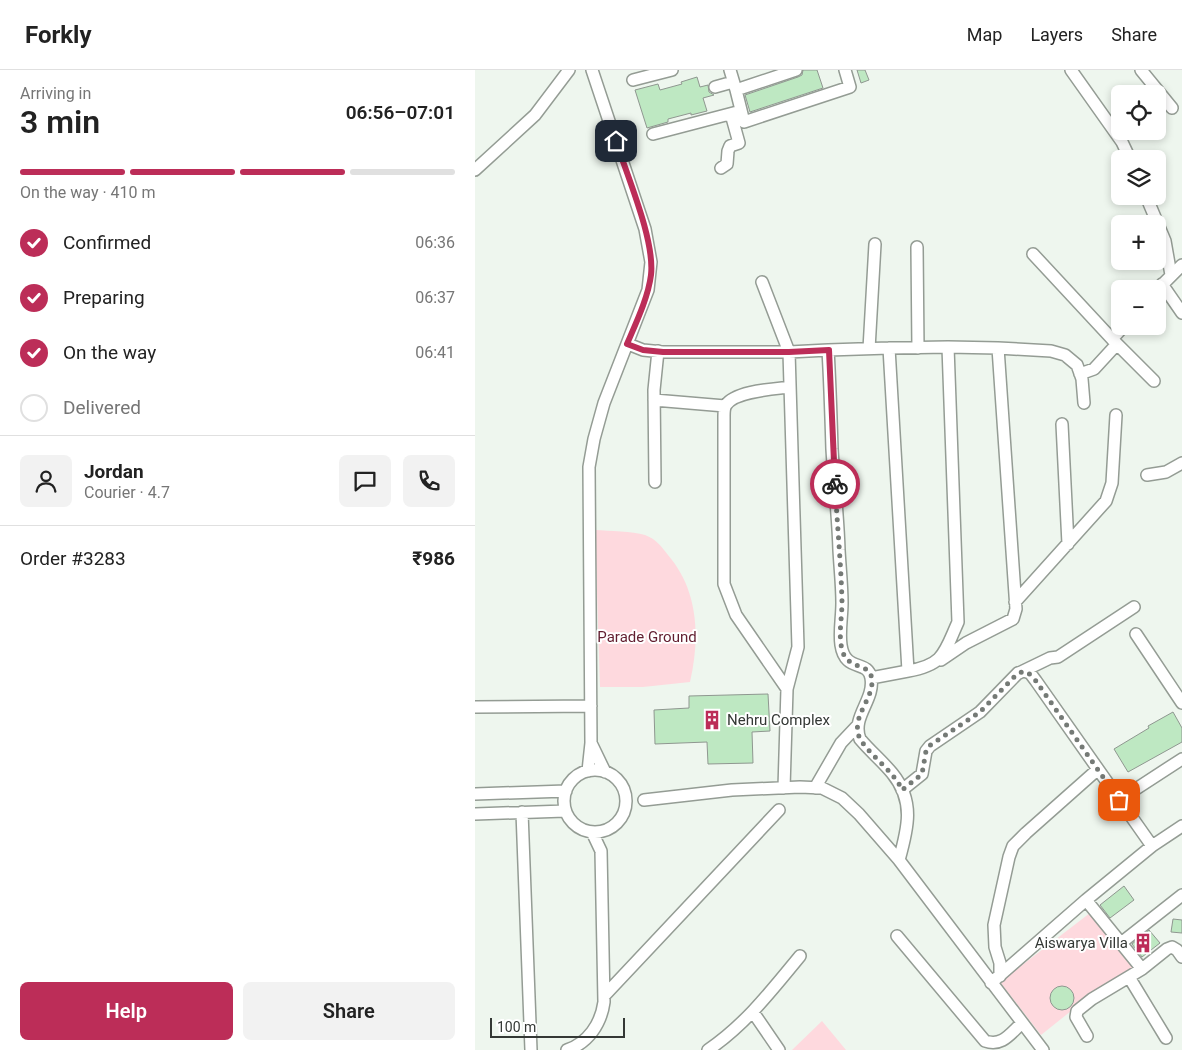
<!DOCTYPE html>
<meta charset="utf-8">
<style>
body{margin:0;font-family:Roboto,sans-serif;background:#f2f2f2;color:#222;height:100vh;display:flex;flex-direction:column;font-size:19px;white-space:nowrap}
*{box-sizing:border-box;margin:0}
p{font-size:16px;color:#767676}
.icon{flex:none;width:28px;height:28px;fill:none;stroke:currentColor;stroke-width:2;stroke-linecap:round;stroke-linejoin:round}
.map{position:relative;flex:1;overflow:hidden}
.side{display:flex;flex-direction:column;background:#fff;width:475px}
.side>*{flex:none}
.tools{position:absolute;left:636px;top:15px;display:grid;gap:10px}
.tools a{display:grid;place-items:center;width:55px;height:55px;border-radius:8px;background:#fff;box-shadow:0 2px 8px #0003;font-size:25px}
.scale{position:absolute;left:15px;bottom:12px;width:135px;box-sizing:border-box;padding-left:5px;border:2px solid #343835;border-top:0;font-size:14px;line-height:18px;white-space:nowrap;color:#343835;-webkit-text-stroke:4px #fff;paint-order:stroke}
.pin{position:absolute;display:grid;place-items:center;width:42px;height:42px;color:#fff;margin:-21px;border-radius:10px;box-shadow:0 2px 8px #0006}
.courier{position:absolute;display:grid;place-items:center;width:50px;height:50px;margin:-25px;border:4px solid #bc2d58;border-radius:50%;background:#fff;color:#222;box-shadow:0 1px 6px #0007}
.summary em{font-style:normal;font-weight:600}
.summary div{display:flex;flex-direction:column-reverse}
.summary{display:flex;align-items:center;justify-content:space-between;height:85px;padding:0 20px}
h1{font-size:32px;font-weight:600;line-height:38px}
.bar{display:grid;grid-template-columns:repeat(4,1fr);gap:8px 5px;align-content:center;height:60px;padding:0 20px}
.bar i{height:6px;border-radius:4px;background:#e0e0e0}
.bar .selected{background:#bc2d58}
.bar p{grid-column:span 4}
.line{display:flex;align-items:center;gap:12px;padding:0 20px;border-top:1px solid #e0e0e0}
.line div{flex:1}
.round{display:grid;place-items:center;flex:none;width:52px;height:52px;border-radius:8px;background:#f2f2f2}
ol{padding:0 20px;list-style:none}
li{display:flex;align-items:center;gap:15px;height:55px}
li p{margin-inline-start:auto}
li .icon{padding:5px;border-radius:50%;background:#bc2d58;color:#fff;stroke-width:4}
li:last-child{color:#767676}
li i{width:28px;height:28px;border:2px solid #e0e0e0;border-radius:50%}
.action{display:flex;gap:10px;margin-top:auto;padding:10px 20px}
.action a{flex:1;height:58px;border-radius:8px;background:#bc2d58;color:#fff;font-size:20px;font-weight:600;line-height:58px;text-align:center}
.action a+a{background:#f2f2f2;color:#222}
header{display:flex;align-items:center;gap:30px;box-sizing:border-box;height:70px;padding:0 25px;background:#fff;border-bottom:1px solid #e0e0e0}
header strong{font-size:24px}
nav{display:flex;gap:28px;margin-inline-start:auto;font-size:18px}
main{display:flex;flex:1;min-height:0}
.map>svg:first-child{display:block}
.green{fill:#fed9de}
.building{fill:#bee8c2;stroke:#8f9790}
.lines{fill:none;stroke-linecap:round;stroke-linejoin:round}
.street-casing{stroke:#949c94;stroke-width:14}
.street{stroke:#fff;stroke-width:11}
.done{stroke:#757a76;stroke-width:5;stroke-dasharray:0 9}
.route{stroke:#bc2d58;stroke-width:6}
.labels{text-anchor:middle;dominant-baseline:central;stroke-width:4;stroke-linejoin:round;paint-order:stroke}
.park-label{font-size:15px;fill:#621e30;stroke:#fff}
.poi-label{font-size:15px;fill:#343835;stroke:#fff;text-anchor:start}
</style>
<header>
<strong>Forkly</strong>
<nav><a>Map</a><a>Layers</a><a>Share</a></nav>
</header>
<main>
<section class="side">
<div class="summary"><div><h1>3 min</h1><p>Arriving in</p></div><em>06:56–07:01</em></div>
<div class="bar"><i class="selected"></i><i class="selected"></i><i class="selected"></i><i></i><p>On the way · 410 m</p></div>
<ol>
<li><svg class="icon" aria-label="check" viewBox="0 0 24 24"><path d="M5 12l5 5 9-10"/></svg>Confirmed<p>06:36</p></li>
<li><svg class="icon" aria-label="check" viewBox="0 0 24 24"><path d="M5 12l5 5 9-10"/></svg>Preparing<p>06:37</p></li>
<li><svg class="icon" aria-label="check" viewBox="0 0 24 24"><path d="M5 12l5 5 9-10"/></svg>On the way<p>06:41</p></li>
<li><i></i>Delivered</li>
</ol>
<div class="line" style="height:90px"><a class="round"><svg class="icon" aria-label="person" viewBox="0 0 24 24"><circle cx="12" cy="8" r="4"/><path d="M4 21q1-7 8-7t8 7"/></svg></a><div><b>Jordan</b><p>Courier · 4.7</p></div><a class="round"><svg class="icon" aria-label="chat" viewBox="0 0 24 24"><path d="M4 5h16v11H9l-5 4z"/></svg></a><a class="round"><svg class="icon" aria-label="phone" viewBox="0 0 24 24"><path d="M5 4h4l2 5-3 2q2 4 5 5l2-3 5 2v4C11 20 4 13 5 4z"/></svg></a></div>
<div class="line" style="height:65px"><div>Order #3283</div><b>₹986</b></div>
<div class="action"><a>Help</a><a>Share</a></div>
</section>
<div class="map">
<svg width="707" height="980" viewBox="0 0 707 980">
<rect width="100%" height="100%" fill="#eef6ee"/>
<path class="green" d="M120,460c15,1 37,1 50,5 11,4 16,11 23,20 31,36 32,83 22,127l-47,5h-43z
M615,843l46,53 -50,33 -45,36 -41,-53z
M347,951l24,29h-54z"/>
<path class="building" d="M328,0h14l6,18 -73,24 -5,-17 53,-18 4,-2z
M382,0h8l4,10 -8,3z
M222,7l3,10 8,-2 1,7 5,3 -11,3 4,13 -16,4v-2l-23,6v3l-21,6 -12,-38 23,-6 2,6 22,-6 -1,-2z
M293,624l2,37 -18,1 1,31 -45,1 -1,-22 -52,2 -1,-34 35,-2v-12z
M698,642l9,16v14l-54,30 -14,-23 35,-21 -1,-2z
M649,816l10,14 -24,18 -10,-13z
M698,849l9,1v13l-11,-1z
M674,860l11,13 -18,14 -10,-13z
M575 928a12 12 0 1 1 24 0a12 12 0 1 1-24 0Z"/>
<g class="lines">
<defs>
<path id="street" d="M255,0l6,20 60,-20
M596,0l51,72 8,17
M666,0l31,38
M158,10l39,-10
M240,17l18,-5
M261,20l8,32 106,-35 -5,-17
M178,64l88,-23
M246,98l6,-4 1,-13 2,-5 9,-3 -8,-29
M0,100l60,-55 34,-45
M671,126l19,45 6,34
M442,177l1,101
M558,184l79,85 42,42
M287,212l27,70 9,295 -11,42 -3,99
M687,214l20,29
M682,220l25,-25
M637,269l12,-13
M153,274l15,6 20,2h126l39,-2c2,33 3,66 4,99 2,34 6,67 7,101 1,18 3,36 3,53 0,14 -3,29 -1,42 4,28 27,14 30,33 4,22 -20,39 -11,61 10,12 22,22 32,34 23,28 16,55 7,87
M473,277l50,1 53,3 14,4 12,10 5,14 2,24
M394,279l6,-105
M353,280l61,-2
M605,304l14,-5 23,-25
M179,330l71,6
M587,354l6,120
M672,405l19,-3 16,-9
M180,412l-1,-92 4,-39
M540,532l91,-101 6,-18 4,-68
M661,564l46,69
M466,590l25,-17 47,-24 3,-10 -18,-261
M544,603l31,-15 8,-1 76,-50
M396,608l37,-7 -19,-323 59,-1 10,275c-14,31 -14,43 -50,49
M312,619l-51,-74 -12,-31v-168c0,-3 0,-8 2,-11 9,-14 48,-16 64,-18
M0,637l116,-1
M116,673l14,29
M89 731a31 31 0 1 1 62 0a31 31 0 1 1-62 0Z
M113,701l3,-28 -2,-276 5,-28 10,-36 44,-113 3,-28 -6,-33 -53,-159
M340,718l26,-45 17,-18
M427,720l20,-16 4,-23 4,-5 50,-34 38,-39 6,-2 6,2 6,8 116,165
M0,724l91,-3
M169,730l88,-10 68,-3 22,1 20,10 17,16 40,46 144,190
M644,730l63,-41
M47,742l9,238
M0,744l90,-3
M611,830l56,69 -50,30 -15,12 -1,6 11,19
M422,866l88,105c17,6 25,-7 37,-18
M646,873l61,-48
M667,899l25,-20 5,-2 5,3 5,7
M525,906v-13l-5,-16 -1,-22 15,-68 4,-11 13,-13 71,-63
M654,907l37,61
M516,913l95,-83 66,-54 30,-20
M129,926l175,-186
M278,942l26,38
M92,980c21,-7 34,-26 37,-48l-3,-151 -9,-19
M233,980c37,-25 64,-60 92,-94"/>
</defs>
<use href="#street" class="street-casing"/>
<use href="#street" class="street"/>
</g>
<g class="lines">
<path class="done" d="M360,414c2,39 6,79 7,118 0,14 -3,29 -1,42 3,30 31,15 31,38 0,17 -18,33 -14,51 3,16 36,37 44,57l20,-16 4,-23 3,-5 51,-34 38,-39c9,-3 12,1 18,8l83,119"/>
<path class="route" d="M141,71c11,35 39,99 35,134 -3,23 -15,48 -24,69l16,6 20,2h126l40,-2 6,134"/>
</g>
<defs>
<symbol id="building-bare" viewBox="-9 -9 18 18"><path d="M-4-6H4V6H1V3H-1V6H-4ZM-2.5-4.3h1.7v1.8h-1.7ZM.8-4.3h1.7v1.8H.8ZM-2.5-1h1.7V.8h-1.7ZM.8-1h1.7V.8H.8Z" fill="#bc2d58" stroke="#fff" stroke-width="2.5" paint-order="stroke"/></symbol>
</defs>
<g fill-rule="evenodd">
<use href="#building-bare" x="223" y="636" width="28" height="28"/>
<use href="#building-bare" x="654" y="859" width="28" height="28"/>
</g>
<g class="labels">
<g class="park-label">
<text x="172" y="567">Parade Ground</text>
</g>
<g class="poi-label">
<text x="252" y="650">Nehru Complex</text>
<text x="653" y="873" text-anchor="end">Aiswarya Villa</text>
</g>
</g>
</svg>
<div class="tools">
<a><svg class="icon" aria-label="locate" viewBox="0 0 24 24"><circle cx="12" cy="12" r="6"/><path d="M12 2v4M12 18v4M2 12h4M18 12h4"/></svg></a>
<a><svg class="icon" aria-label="layers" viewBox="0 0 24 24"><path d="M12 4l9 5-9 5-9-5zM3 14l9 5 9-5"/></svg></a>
<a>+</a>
<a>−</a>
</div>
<div class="scale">100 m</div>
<div class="pin" style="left:644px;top:730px;background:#ea580c"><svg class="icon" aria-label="bag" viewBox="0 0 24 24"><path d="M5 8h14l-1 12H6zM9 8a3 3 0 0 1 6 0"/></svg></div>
<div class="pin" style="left:141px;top:71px;background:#1f2937"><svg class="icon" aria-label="home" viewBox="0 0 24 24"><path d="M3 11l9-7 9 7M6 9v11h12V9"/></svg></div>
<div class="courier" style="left:360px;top:414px"><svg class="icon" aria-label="bike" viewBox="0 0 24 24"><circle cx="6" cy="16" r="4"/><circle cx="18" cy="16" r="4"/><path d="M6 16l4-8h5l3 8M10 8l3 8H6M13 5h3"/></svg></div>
</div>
</main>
